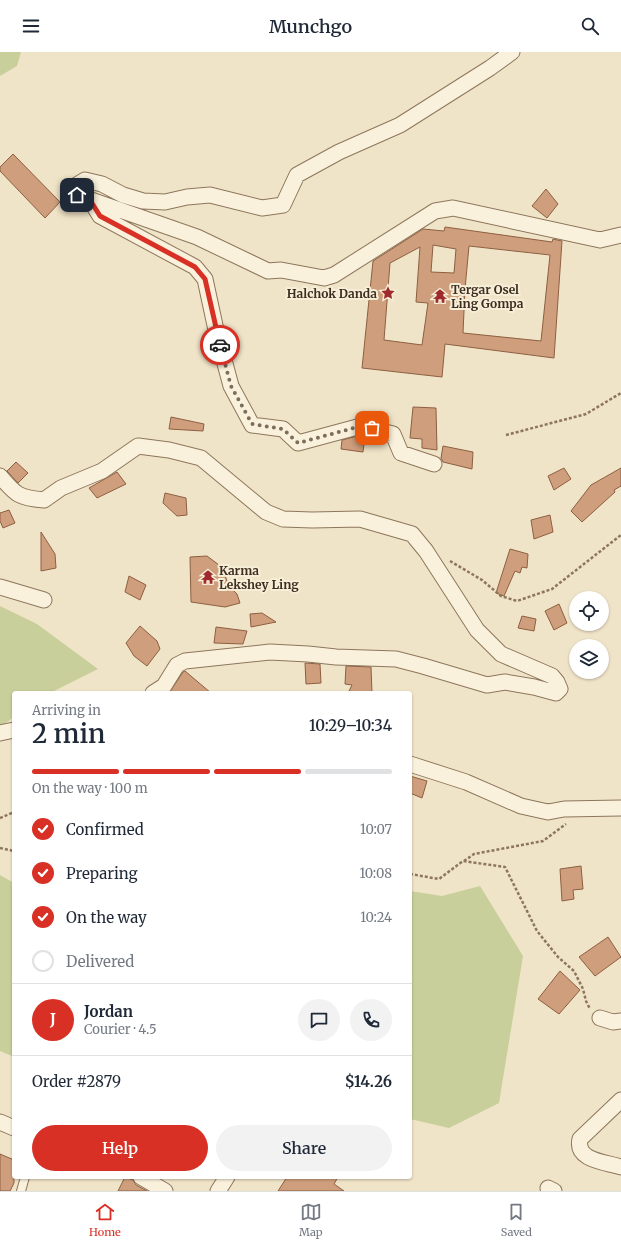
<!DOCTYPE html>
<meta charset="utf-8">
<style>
body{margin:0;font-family:Merriweather,serif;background:#f2f2f3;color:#1f2937;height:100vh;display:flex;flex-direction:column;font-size:15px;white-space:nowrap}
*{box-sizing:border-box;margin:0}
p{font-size:13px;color:#747a83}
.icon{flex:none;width:22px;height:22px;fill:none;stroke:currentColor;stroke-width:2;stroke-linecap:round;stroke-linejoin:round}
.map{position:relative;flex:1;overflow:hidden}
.drawer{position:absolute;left:12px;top:639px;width:400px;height:488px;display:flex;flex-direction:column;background:#fff;border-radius:4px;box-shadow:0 1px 3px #0004}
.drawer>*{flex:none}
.controls{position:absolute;left:569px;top:539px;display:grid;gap:8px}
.controls a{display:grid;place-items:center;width:40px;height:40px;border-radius:50%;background:#fff;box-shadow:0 1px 3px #0004;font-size:20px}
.pin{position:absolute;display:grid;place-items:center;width:34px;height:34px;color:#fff;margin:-17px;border-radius:8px;box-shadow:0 2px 6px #0006}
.courier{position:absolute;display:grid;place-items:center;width:40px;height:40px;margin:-20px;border:3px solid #d93025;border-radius:50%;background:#fff;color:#222;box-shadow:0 1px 5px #0007}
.summary em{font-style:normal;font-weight:600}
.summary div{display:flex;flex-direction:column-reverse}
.summary{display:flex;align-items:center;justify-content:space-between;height:68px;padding:0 20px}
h1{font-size:26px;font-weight:600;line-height:30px}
.bar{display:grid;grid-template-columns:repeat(4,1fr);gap:6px 4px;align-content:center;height:48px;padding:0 20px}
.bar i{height:5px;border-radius:3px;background:#e0e1e3}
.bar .active{background:#d93025}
.bar p{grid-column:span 4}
.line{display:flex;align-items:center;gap:10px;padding:0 20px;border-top:1px solid #e0e1e3}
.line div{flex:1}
.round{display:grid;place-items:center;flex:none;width:42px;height:42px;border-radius:21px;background:#f2f2f3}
ol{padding:0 20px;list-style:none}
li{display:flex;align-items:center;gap:12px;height:44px}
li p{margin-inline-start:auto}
li .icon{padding:4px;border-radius:50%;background:#d93025;color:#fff;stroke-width:4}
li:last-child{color:#747a83}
li i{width:22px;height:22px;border:2px solid #e0e1e3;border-radius:50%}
.cta{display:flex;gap:8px;margin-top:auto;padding:8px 20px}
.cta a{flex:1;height:46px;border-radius:24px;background:#d93025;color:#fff;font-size:16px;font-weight:600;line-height:46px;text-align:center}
.cta a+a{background:#f2f2f3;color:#1f2937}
header{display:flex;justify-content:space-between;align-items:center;height:52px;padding:0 20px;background:#fff;font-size:18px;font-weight:600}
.menu{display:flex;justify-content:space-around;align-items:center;height:56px;border-top:1px solid #e0e1e3;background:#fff;font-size:11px;color:#747a83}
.menu a{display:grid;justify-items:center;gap:2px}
.menu .active{color:#d93025}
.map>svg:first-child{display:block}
.green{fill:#c9cf9b}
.building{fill:#cf9f7d;stroke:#8d5f41;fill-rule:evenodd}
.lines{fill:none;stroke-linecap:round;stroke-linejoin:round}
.service-casing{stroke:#8d765c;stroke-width:10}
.minor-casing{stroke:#8d765c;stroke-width:17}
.path{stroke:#8d765c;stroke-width:2.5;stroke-dasharray:3 2;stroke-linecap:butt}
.service{stroke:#faf1dc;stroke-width:8}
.minor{stroke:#faf1dc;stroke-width:15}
.done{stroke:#7c6e5b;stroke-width:4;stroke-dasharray:0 7.2}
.route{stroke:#d93025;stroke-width:5}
.labels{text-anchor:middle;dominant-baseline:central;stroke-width:4;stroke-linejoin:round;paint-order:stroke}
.poi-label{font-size:12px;font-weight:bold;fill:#3d2e20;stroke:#f7eed8;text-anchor:start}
</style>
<header><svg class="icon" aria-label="menu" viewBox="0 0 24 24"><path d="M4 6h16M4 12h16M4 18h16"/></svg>Munchgo<svg class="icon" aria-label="search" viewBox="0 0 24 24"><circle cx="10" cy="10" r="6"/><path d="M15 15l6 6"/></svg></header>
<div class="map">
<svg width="621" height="1139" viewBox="0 0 621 1139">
<rect width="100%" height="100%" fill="#f0e4c8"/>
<path class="green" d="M0,0h21l-4,14 -17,10z
M0,554l37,18 61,45 -48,24h-36v24l-14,10z
M0,823l14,8v174l-14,-6z
M480,834l43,70 -24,147 -50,25 -39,-9v-228l32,5z"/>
<path class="building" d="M13,102l47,48 -15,16 -45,-47v-4z
M546,137l12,15 -11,14 -15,-12z
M445,175l107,15 1,-3 9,2 -8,117 -109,-14 -3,33 -80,-9 11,-107 50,-32 21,2zM433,193l23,4 -2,24 -23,-1zM469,194l81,9 -9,86 -78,-8 2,-44zM420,195l-4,55 12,1 -6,42 -38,-5 6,-77z
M413,355l23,1 1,42 -15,-2v-9l-12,-1z
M171,365l33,7 -1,7 -34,-2z
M361,383l4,1 -2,16 -22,-3 1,-9z
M443,394l30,6 -1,17 -29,-7 -2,-4z
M16,410l12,11 -10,10 -11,-12z
M564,416l7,11 -17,11 -6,-14z
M621,416v18l-7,4 1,2 -33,30 -11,-11 20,-26z
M117,420l9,12 -29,14 -8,-10z
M165,441l21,5 1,17 -10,1 -14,-13z
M9,458l6,13 -12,5 -3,-7v-8z
M550,463l3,17 -19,7 -3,-19z
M41,480l14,22 1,14 -15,3z
M510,497l18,5 -1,14 -5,-1 -2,6 -5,-2 -11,25 -8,-3z
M207,504l16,12 5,17 9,9 3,9 -15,4 -34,-5 -1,-45z
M129,524l17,9 -6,15 -15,-8z
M559,552l8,19 -13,7 -9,-19z
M262,561l14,9 -25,5 -1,-13z
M522,564l14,3 -2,12 -16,-3z
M140,574l17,15 3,8 -13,17 -13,-10 -8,-13z
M216,575l31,4 -4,13 -29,-1z
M305,611l15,1 1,19 -15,1z
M346,614l25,1 1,26h-24l4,-8 -7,-1z
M185,619l26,22h-42l14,-21z
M410,724l17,5 -5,17 -12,-5z
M581,814l2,23 -10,1 1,9 -12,2 -2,-32z
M608,885l13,20 -26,19 -16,-19z
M560,919l20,19 -21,24 -21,-15z
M0,1102l14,6v23l-4,8h-10z
M125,1125l8,3 3,5 11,6h-29z
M287,1125h51l-4,7 10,7h-66z"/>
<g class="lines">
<defs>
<path id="service" d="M21,1139l4,-14"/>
<path id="minor" d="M512,0l-22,16 -90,57 -61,27 -42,23 -14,30 -21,3 -52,-13 -23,2 -22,5 -22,-1 -20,-6 -21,-11 -17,-4 -10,6 2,9 120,42 71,34 13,-1 43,8 10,-3 101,-64 18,-3 147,32 21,-5
M90,148l10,16 95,51 10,12 11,51 15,56 21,39 31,4 15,14 63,-17 32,8 8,19 33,11
M0,424c16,19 19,22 44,24l17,-12 41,-17 36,-25 31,4 32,8 65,54 17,7 29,1 48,-1 52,15 14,17 51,79 24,24 51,22 5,6 3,7 -4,4 -22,-6 -29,-5 -18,3 -64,-19 -27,-7 -60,-2 -28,-3 -38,-2 -85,9 -8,4 -13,21 -11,7
M0,535l44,13
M0,681l14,-3
M410,712l56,18 55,24 27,6 16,-3 57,-1
M600,966l13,4 8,-1
M621,1048l-41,39c-5,22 26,23 41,28
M0,1070l14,6
M141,1125l24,14
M548,1136l6,3
M218,1139l9,-14"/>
</defs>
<use href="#service" class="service-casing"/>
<use href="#minor" class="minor-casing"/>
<path class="path" d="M506,383l80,-21 35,-21
M450,509l32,19 19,16 16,5 35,-12 69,-54
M0,766l14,-6
M0,796l14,3
M464,809l10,-7 69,-13 23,-17
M410,822l29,5 24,-18 42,6 32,64 21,26 16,14 9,18 3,12 4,8"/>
<use href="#service" class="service"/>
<use href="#minor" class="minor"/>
</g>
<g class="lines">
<path class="done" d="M220,293l11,41 21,38 31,5 15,14 63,-17 11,2"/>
<path class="route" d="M77,143l13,5 10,16 95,51 10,12 15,66"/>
</g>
<defs>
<symbol id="sight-bare" viewBox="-9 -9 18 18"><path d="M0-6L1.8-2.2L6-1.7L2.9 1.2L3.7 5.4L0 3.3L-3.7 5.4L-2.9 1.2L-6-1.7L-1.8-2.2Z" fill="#9e2a2b" stroke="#f7eed8" stroke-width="2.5" paint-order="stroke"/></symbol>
<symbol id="temple-bare" viewBox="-9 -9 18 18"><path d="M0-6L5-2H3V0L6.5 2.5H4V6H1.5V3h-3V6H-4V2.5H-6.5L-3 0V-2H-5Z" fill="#9e2a2b" stroke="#f7eed8" stroke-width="2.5" paint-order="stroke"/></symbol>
</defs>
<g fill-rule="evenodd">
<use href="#sight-bare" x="378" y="231" width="20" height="20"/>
<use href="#temple-bare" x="430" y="234" width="20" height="20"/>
<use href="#temple-bare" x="198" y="515" width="20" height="20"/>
</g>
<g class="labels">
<g class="poi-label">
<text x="451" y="237">Tergar Osel<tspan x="451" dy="14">Ling Gompa</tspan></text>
<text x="377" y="241" text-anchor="end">Halchok Danda</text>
<text x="219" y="518">Karma<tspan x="219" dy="14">Lekshey Ling</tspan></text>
</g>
</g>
</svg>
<div class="controls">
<a><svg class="icon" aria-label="locate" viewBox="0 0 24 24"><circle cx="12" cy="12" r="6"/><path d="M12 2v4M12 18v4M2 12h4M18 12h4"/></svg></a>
<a><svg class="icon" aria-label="layers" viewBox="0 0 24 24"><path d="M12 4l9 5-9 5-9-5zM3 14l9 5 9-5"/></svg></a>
</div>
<div class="pin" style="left:372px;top:376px;background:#ea580c"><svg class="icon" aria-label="bag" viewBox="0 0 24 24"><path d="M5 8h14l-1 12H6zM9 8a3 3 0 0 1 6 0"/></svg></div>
<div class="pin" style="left:77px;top:143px;background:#1f2937"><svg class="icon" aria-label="home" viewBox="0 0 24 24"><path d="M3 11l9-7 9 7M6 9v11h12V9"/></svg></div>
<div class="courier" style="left:220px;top:293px"><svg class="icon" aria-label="car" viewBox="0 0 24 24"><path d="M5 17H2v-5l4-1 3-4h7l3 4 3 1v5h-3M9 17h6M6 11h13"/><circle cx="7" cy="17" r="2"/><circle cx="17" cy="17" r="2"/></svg></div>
<section class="drawer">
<div class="summary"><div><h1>2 min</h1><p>Arriving in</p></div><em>10:29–10:34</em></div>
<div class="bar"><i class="active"></i><i class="active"></i><i class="active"></i><i></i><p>On the way · 100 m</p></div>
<ol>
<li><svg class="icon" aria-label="check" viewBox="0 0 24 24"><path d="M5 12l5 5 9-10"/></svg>Confirmed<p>10:07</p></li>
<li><svg class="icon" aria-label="check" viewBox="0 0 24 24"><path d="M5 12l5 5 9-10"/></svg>Preparing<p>10:08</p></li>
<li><svg class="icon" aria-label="check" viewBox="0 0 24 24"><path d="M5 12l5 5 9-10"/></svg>On the way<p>10:24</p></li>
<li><i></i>Delivered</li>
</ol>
<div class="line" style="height:72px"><b class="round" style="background:#d93025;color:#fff">J</b><div><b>Jordan</b><p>Courier · 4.5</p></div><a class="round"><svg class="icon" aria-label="chat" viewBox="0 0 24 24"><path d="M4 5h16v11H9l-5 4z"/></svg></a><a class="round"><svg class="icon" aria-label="phone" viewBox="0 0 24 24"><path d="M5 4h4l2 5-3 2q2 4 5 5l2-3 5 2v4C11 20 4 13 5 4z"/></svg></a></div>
<div class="line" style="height:52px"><div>Order #2879</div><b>$14.26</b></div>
<div class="cta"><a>Help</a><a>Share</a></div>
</section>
</div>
<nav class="menu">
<a class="active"><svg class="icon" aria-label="home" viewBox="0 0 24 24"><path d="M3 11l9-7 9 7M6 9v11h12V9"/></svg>Home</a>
<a><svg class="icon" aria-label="map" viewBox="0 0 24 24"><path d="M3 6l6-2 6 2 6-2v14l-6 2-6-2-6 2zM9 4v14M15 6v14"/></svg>Map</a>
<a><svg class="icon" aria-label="saved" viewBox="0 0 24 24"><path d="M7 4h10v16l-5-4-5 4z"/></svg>Saved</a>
</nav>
